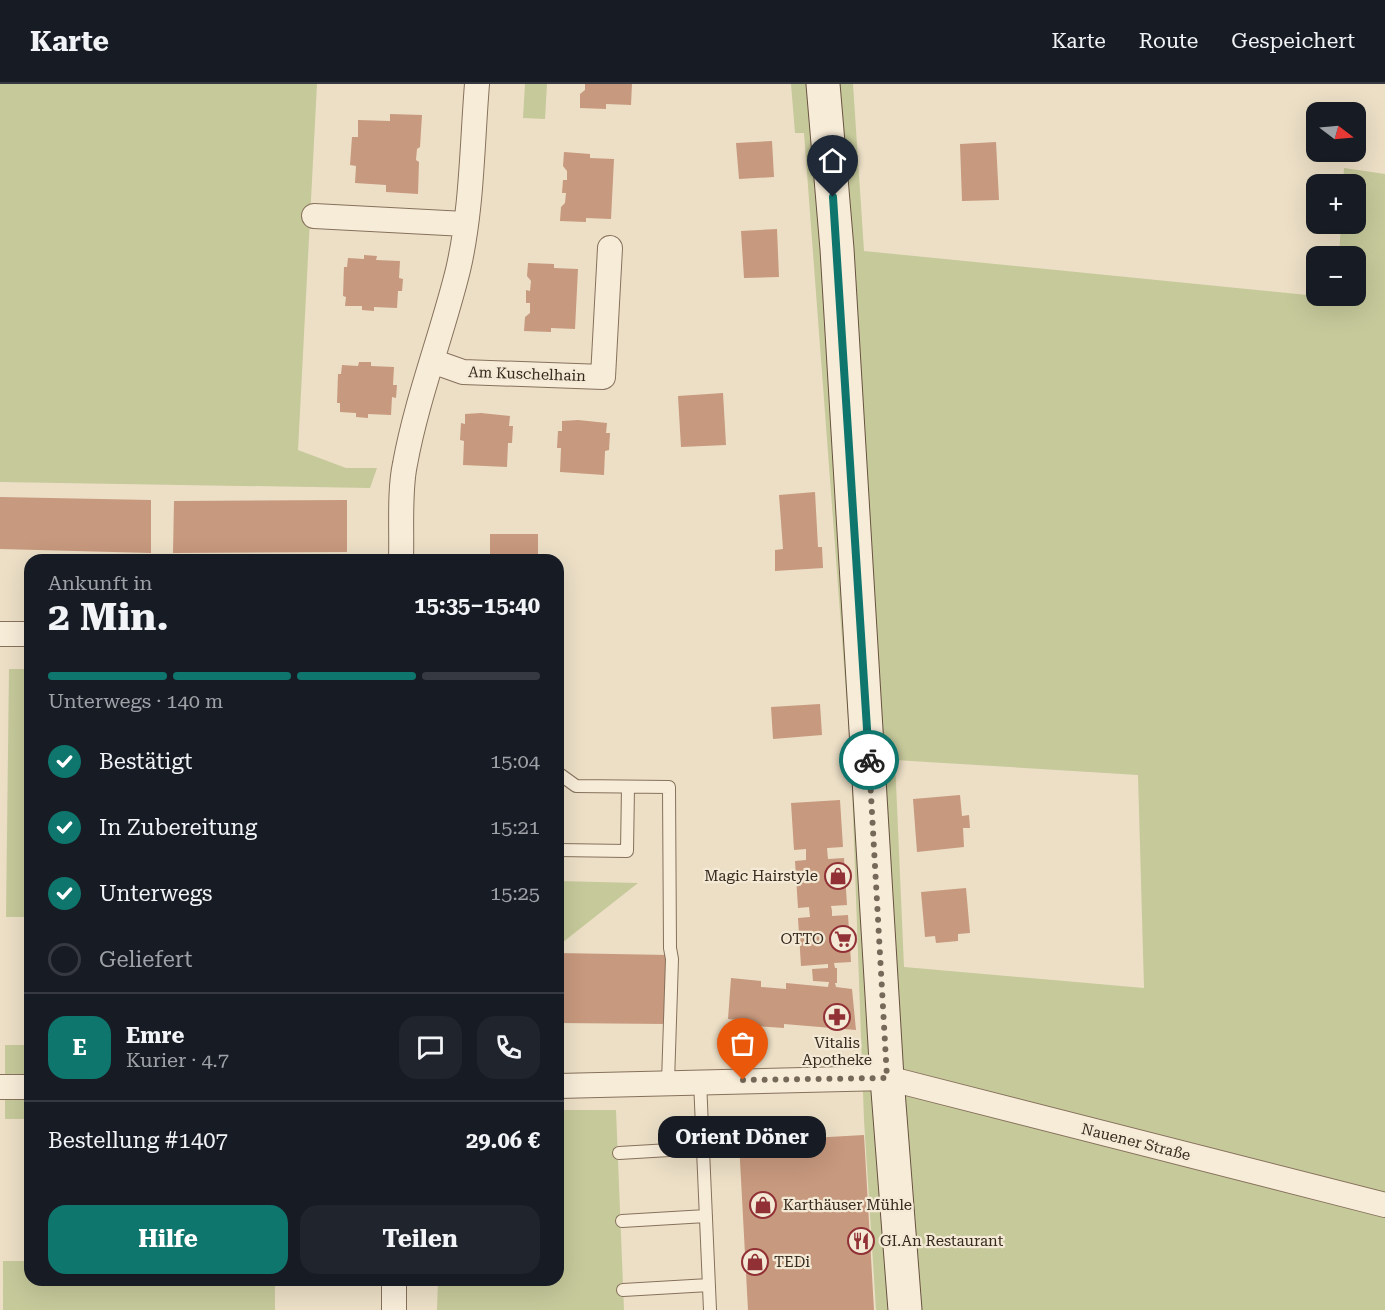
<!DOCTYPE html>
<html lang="de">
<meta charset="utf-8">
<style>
body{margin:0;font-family:"Roboto Serif",serif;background:#20242c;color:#f1f3f6;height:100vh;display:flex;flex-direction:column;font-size:22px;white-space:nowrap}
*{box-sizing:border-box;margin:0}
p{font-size:20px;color:#9ea1a6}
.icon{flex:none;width:33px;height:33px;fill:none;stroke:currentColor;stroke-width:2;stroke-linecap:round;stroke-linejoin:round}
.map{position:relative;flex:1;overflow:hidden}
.sheet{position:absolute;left:24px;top:470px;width:540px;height:732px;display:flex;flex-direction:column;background:#171b24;border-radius:18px;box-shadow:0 6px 24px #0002}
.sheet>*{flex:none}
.needle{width:39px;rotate:106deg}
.fabs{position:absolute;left:1306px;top:18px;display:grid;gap:12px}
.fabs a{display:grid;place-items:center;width:60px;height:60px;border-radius:12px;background:#171b24;box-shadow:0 6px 24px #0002;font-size:30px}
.pin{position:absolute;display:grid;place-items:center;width:51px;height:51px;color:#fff;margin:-62px -26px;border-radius:50% 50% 50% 0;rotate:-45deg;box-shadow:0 0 6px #0007}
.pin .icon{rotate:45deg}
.courier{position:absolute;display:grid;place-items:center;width:60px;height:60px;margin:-30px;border:4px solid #0f766e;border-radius:50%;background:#fff;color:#222;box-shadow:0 2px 8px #0007}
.bubble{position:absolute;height:42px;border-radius:18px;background:#171b24;box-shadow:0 6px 24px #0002;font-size:20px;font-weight:700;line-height:42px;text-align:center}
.headline em{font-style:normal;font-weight:700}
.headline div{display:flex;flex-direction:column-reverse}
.headline{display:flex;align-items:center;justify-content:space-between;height:102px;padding:0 24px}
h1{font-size:39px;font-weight:700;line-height:45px}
.bar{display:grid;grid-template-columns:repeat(4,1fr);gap:9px 6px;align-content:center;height:72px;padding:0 24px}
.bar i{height:8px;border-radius:4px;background:#363941}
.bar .on{background:#0f766e}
.bar p{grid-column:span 4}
.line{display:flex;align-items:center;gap:15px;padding:0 24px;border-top:2px solid #363941}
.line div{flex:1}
.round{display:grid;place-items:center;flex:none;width:63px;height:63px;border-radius:18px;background:#20242c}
ol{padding:0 24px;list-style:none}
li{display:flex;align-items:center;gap:18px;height:66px}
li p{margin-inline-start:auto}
li .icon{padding:6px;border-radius:50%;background:#0f766e;color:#fff;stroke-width:4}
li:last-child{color:#9ea1a6}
li i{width:33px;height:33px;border:3px solid #363941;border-radius:50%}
.button{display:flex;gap:12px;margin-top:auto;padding:12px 24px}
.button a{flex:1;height:69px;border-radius:18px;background:#0f766e;color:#fff;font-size:24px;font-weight:700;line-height:69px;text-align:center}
.button a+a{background:#20242c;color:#f1f3f6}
header{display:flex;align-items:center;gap:36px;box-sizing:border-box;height:84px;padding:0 30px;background:#171b24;border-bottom:2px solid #363941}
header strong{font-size:28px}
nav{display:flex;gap:33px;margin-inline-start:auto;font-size:21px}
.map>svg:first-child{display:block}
.green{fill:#c6c99a;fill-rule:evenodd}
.building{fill:#c7997e}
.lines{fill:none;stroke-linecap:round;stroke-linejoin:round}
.service-casing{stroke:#86715c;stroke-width:14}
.minor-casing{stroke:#86715c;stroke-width:26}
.secondary-casing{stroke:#685240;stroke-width:35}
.service{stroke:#f7ecd8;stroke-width:12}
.minor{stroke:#f7ecd8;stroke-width:24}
.secondary{stroke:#f7ecd8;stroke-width:33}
.done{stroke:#766959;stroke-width:6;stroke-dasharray:0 10.8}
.route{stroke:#0f766e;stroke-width:8}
.labels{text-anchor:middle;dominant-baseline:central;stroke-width:4.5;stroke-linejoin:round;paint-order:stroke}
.street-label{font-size:15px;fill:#372a1f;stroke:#f3e9d5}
.poi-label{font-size:15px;fill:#372a1f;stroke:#f3e9d5;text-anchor:start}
</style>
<header>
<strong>Karte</strong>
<nav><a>Karte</a><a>Route</a><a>Gespeichert</a></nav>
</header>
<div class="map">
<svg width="1385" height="1226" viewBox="0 0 1385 1226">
<rect width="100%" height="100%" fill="#ecdfc6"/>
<path class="green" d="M0,0h317l-19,366 48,18h31l-7,20 -370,-6z
M525,0h22l-2,35 -22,-1z
M791,0h62l11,167 453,45h39v-40h-17l2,-32h15v-40h-13l1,-16 41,6v1136h-509l-12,-190 -13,-361 -47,-626h-9zM895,676l243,15 6,213 -240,-21z
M9,585h21v248h-24z
M558,797l80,2 -80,63z
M5,961h25v74h-25z
M558,1026h58l8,200h-187l1,-30h120z
M3,1177h27v19h245v30h-272z"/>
<path class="building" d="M585,0h47l-1,21 -25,-1v5l-26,-1v-14l5,-4z
M390,30l32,1 -2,32 -3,2 -1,11 3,2 -1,32 -32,-2v-7l-31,-2 1,-17 -6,-1 2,-28h6v-17l32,1z
M772,57l2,36 -35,2 -3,-36z
M996,58l3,58 -37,1 -2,-57z
M564,68l26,2v4l24,1 -3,60 -25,-1v4l-26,-1 1,-14 4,-4 1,-10h-4l1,-13h4v-9l-4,-5z
M777,145l2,48 -35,1 -3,-47z
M364,171l13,1 -1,4 24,1 -1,17 4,1 -1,12h-4l-1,17 -23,-1v4l-12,-1v-4h-17l1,-9 -3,-1 1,-29h3l1,-9 16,1z
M528,179l26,1v4l24,1 -3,60 -24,-1v4l-27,-1 1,-14 5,-4v-10h-4v-13l4,1 1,-10 -4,-5z
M359,278h12v4l23,1 -1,18h4l-1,13 -4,-1 -1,18 -23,-1v4l-12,-1v-4l-16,-1v-9h-3l1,-29h3l1,-9 16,1z
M723,309l3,52 -45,2 -3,-51z
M481,329l29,3 -1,10h4l-1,17h-4l-1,24 -44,-2 1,-24 -4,-1 1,-17 4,1v-10z
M578,336l29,3 -1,10h4l-1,17 -4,1 -1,24 -44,-3 1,-24h-4l1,-17h4v-10z
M815,408l3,55h4l1,21 -48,3v-21l8,-1 -4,-54z
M0,413l151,3v53l-151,-4z
M347,416v52l-174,1 1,-52z
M490,450h48v26h-48z
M820,620l2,31 -49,4 -2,-32z
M960,711l2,21 7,-1 1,13h-7l1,19 -47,5 -4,-53z
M840,716l3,47 -16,1 1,11 16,-1 3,47 -16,1 1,5v5l16,-1 3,47 -17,1 1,5h2v15h-2l1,4 16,2 4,41 -72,-6v4l-28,-2v-4l-28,-3 3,-41 30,3v6l25,2v-6l42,4 1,-5 -16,-1 -1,-12 16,-1v-4l-27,2 -3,-48 12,-1 -1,-10 -11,1 -3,-47 11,-1v-11l-12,1 -3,-47z
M966,804l4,45 -12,1v7l-22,2 -1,-7 -10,1 -4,-45z
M558,869l111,2 -2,69 -109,-1z
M864,1051l10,175h-126l-9,-168z"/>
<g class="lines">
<defs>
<path id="service" d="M558,689l18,13 93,1 1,161 2,11 -4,123
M558,766l69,1 1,-64
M700,997l10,229
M619,1069l84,-5
M622,1137l84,-5
M623,1206l86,-5"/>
<path id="minor" d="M314,132l151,8
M432,277l31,11 140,5 7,-129
M401,476c1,-30 -2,-68 4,-96 12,-66 37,-129 53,-194 14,-60 14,-125 19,-186
M0,550h30
M558,1002l329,-8 498,127
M0,1003h30
M394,1226v-30"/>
<path id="secondary" d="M823,0l14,165 50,829 18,232"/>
</defs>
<use href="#service" class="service-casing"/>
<use href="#minor" class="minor-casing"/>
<use href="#secondary" class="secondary-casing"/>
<use href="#service" class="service"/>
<use href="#minor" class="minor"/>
<use href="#secondary" class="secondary"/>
</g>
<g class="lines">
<path class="done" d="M743,996l144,-2 -18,-318"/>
<path class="route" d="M833,113l36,563"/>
</g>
<defs>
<symbol id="shop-ring" viewBox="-11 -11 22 22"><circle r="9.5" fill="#f3e9d5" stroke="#913035" stroke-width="1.5"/><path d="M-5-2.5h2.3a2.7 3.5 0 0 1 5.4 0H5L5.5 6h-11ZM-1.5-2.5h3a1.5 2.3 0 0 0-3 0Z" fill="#913035"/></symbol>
<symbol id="supermarket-ring" viewBox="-11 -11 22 22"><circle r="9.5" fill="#f3e9d5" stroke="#913035" stroke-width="1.5"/><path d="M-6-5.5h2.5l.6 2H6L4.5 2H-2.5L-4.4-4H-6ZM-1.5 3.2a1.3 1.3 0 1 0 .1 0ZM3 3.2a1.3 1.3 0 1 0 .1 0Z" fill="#913035"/></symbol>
<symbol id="pharmacy-ring" viewBox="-11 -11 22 22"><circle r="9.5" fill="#f3e9d5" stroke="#913035" stroke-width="1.5"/><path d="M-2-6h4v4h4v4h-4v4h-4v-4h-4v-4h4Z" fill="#913035"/></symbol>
<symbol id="restaurant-ring" viewBox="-11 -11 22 22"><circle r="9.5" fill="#f3e9d5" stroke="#913035" stroke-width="1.5"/><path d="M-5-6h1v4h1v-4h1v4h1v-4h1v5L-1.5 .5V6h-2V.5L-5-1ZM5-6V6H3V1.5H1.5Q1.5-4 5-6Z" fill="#913035"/></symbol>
</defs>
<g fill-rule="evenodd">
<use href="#shop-ring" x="823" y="777" width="30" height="30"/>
<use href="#supermarket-ring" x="828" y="840" width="30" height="30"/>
<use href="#pharmacy-ring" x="822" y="918" width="30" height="30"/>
<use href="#shop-ring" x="748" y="1106" width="30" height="30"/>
<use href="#restaurant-ring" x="846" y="1142" width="30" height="30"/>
<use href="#shop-ring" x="740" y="1163" width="30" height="30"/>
</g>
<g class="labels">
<g class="street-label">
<text transform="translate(527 290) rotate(2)">Am Kuschelhain</text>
<text transform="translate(1136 1058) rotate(14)">Nauener Straße</text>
</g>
<g class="poi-label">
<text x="818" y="792" text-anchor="end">Magic Hairstyle</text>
<text x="824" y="855" text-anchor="end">OTTO</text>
<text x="837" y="959" text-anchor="middle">Vitalis<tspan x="837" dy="17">Apotheke</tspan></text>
<text x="783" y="1121">Karthäuser Mühle</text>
<text x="880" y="1157">GI.An Restaurant</text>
<text x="774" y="1178">TEDi</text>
</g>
</g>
</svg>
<div class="fabs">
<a><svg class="needle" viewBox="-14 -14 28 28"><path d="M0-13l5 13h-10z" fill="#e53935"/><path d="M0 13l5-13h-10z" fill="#9ea1a6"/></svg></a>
<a>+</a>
<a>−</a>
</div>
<div class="pin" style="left:743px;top:996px;background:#ea580c"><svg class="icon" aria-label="bag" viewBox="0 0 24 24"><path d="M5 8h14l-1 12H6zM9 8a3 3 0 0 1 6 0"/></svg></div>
<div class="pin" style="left:833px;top:113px;background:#1f2937"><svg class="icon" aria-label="home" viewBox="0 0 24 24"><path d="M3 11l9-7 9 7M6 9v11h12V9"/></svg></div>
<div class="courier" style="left:869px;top:676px"><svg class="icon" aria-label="bike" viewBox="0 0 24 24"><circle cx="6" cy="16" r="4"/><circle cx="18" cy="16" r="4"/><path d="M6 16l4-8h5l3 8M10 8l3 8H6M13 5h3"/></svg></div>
<div class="bubble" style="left:658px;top:1032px;width:168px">Orient Döner</div>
<section class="sheet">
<div class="headline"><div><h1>2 Min.</h1><p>Ankunft in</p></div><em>15:35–15:40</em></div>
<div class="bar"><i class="on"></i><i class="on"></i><i class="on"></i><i></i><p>Unterwegs · 140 m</p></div>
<ol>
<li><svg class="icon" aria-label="check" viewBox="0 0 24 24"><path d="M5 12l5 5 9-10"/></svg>Bestätigt<p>15:04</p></li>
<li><svg class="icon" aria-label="check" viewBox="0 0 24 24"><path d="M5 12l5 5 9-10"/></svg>In Zubereitung<p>15:21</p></li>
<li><svg class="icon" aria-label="check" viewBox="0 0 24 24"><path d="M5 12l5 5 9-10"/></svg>Unterwegs<p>15:25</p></li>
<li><i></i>Geliefert</li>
</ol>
<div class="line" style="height:108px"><b class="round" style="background:#0f766e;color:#fff">E</b><div><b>Emre</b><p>Kurier · 4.7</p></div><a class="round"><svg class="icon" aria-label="chat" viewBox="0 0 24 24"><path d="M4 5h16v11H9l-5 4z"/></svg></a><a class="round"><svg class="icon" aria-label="phone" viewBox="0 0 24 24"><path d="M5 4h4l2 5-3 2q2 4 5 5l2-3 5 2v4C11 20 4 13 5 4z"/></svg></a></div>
<div class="line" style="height:78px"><div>Bestellung #1407</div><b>29.06 €</b></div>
<div class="button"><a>Hilfe</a><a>Teilen</a></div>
</section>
</div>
